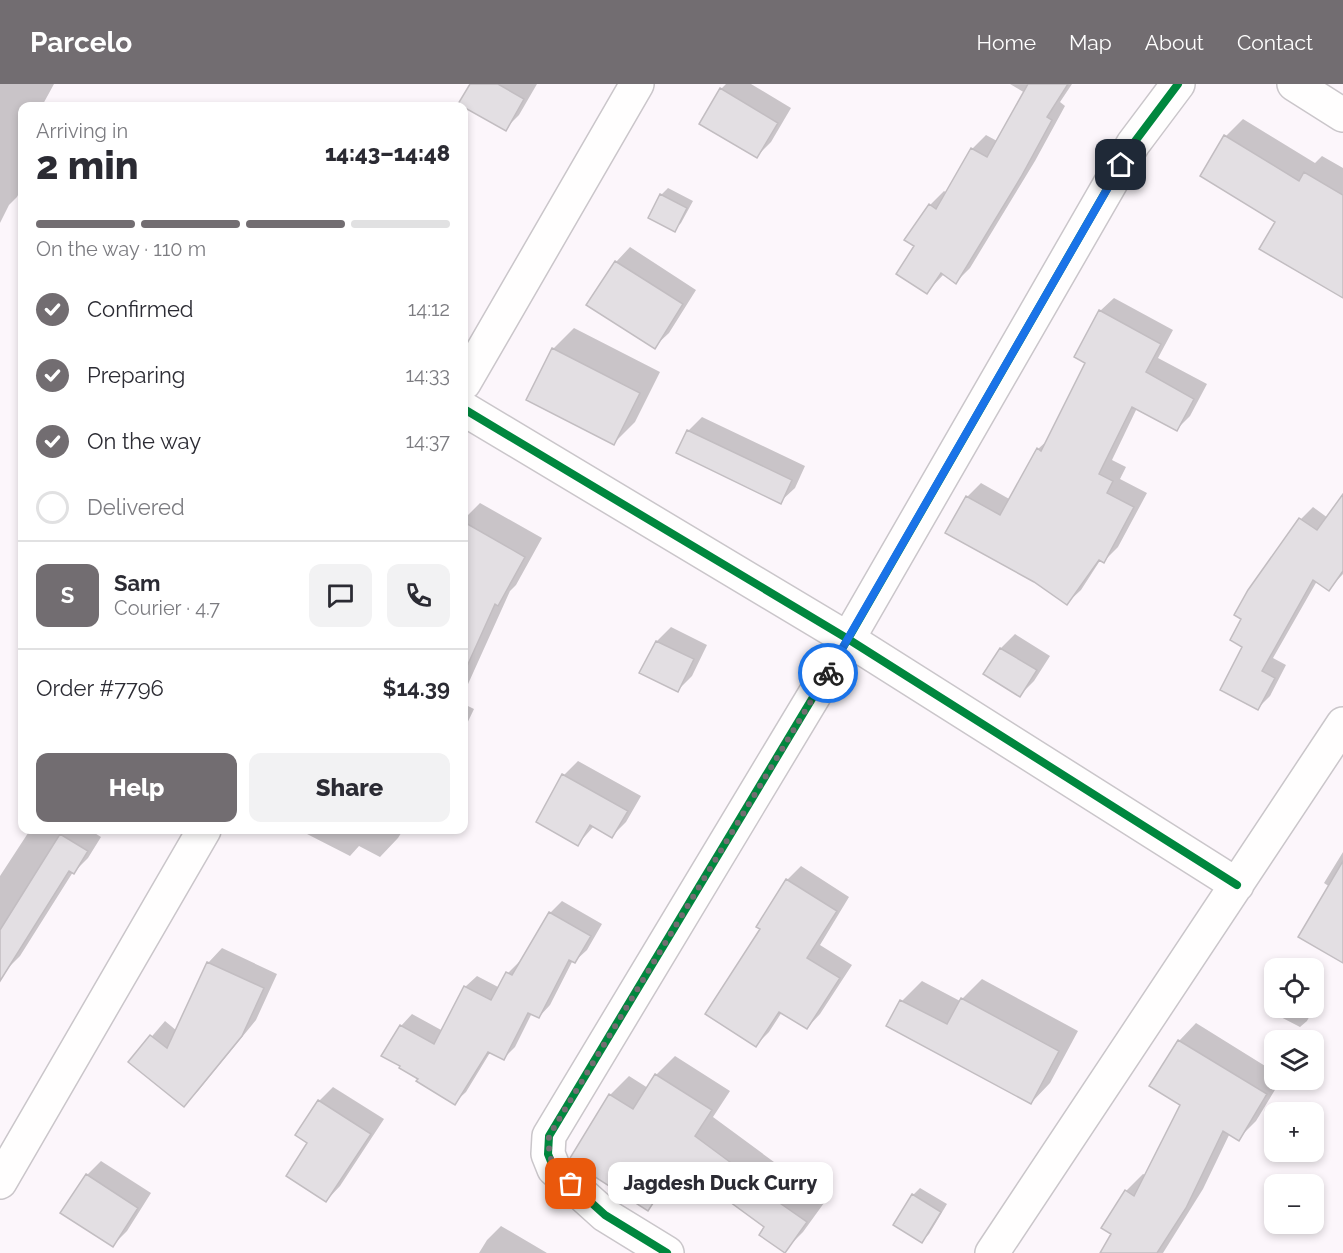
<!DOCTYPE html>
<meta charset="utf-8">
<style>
body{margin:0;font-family:Raleway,sans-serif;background:#f2f2f3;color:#2b2b33;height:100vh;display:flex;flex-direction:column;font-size:22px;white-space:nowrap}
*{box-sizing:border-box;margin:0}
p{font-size:20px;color:#7c7c81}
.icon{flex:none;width:33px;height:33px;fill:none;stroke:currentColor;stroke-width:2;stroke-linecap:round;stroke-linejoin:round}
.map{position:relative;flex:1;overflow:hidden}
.panel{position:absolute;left:18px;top:18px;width:450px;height:732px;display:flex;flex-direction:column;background:#fff;border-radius:12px;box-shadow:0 3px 9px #0003}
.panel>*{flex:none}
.tools{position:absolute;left:1264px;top:874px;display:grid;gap:12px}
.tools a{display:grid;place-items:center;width:60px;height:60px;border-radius:12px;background:#fff;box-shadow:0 3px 9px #0003;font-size:30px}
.pin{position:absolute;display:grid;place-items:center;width:51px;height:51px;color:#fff;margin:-26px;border-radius:12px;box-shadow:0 3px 9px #0006}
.courier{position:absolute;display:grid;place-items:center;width:60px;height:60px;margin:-30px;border:4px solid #1a73e8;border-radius:50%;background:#fff;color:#222;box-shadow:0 2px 8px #0007}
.bubble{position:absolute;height:42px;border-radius:12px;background:#fff;box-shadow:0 3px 9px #0003;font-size:20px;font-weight:800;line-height:42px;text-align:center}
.summary em{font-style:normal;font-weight:800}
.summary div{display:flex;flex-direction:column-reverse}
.summary{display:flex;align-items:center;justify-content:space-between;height:102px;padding:0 18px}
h1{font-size:39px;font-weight:800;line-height:45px}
.bar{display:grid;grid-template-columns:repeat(4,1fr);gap:9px 6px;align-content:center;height:72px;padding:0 18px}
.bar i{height:8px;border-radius:4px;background:#e1e1e2}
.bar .current{background:#726d71}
.bar p{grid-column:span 4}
.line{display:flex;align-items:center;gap:15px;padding:0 18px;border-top:2px solid #e1e1e2}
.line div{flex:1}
.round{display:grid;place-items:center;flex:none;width:63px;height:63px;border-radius:12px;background:#f2f2f3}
ol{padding:0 18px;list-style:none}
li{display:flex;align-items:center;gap:18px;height:66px}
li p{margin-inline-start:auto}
li .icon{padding:6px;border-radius:50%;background:#726d71;color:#fff;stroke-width:4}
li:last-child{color:#7c7c81}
li i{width:33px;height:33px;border:3px solid #e1e1e2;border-radius:50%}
.cta{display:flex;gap:12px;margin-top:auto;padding:12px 18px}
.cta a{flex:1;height:69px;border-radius:12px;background:#726d71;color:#fff;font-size:24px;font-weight:800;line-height:69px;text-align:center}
.cta a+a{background:#f2f2f3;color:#2b2b33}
header{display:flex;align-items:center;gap:36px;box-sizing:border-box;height:84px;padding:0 30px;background:#726d71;color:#fff}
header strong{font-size:28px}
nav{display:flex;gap:33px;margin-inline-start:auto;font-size:21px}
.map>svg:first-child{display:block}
.shadow{fill:#0003}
.building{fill:#e3dfe3;stroke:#c2bdc1;stroke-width:1.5}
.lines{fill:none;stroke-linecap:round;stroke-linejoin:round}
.minor-casing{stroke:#cac6ca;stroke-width:36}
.minor{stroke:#fffefe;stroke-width:33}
.cycleway-casing{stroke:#fff;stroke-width:11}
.cycleway{stroke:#00873e;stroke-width:8}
.done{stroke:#726d71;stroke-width:6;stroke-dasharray:0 10.8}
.route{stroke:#1a73e8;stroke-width:8}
</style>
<header>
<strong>Parcelo</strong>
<nav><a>Home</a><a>Map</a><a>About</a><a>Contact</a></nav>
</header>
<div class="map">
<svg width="1343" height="1169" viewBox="0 0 1343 1169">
<rect width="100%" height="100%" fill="#fcf6fb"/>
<path class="shadow" d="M0,0h54l-12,22h-20v81l-5,10 -8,8 -9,18z
M473,0h64l-18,31 -14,14z
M726,0h25l40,24 -20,34 -14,14 -36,-67z
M1010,0h62l-12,18 5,4 -30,55 -65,107 -14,14 -12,-8 -17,18 -11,-46 14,-41 14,-14 3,2 25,-44 14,-14 11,6 28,-48z
M1243,35l72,44 7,-7 21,12v128l-66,-75 -75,-46 24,-39z
M668,104l25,13 -12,22 -7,7 -13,-35z
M630,163l66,43 -27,43 -15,14 -38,-85z
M1114,214l59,32 -15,28 49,26 -17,32 -13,13 -40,-21 -25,52 14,7 -6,12 27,14 -29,54 -14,14 -3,-2 -20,31 -14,13 -100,-106 14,-14 30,17 27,-51 11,-10 38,-77 13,-51z
M574,244l86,44 -25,50 -21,21 -61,-94z
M702,333l103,49 -10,22 -15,14 -92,-71z
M1343,413v77l-14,15 -12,-8 -44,77 13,7 -16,31 -12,12 -14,-62 -1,-28 7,-27 51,-72 12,-12 15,11z
M480,419l62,35 -26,47 -6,6 -46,102v-174z
M671,543l36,18 -15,31 -14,14 -21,-49z
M1015,550l35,22 -16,25 -15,15 -18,-48z
M464,620l10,5 -10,21z
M578,677l63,35 -15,26 -14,14 -18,-10 -16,18 -14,-69z
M30,746h60l11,7 -13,21 -14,14h-1l-53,84 -14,14 -6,-4v-90z
M309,746h94l-5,8 -18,19 -21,-11 -9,10 -43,-22z
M1343,768v109l-13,-74 -6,-4z
M801,782l48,31 -29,48 32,20 -32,49 -13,14 -25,-16 -13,20 -13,13 6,-116 -4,-3 29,-46z
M562,817l40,23 -15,26 -12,11 -2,-1 -23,45 -11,12 -7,-4 -17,34 -11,11 -13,-7 -25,41 -12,11 -34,-25 -19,-52 11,-12 31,17 22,-44 12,-11 23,12 8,-15 11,-11 2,1 29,-50z
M222,864l55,26 -21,46 -58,71 -14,14 -54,-43 35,-41 12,10 31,-68z
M982,895l96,52 -28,52 -19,20 -129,-102 20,-20 38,20z
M1314,912l5,3 -5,8z
M1275,921v3h39l-7,13 -7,6 -29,-15z
M1196,939l79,49v8h6l-25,41 -18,18 -8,-6 -27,56 -40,64h-62l12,-19 13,-43 17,-17 3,1 36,-71 -3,-63z
M675,972l55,35 -17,26 61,45 -2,4 52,37 -21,29 -19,19 -18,-24 -84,-61 -15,24 -19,19 -38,-114 19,-19 19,12 8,-13z
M333,1003l51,32 -44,67 -14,15 -17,-59 -12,-8 22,-33z
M101,1077l50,32 -24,38 -14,14 -26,-70z
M920,1104l27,16 -18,30 -7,7 -9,-46z
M501,1142l46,27h-68l8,-13z"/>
<path class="building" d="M470,0h28l26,15 -18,32 -48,-27z
M1028,0h40l-21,33 5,3 -31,57 -65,107 -15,-11 -14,21 -31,-20 18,-28 -10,-6 25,-36 7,5 35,-61 16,9z
M720,4l58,35 -21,35 -58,-34z
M1224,51l75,46 5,-9 39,23v103l-84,-49 16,-27 -75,-46z
M660,110l27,14 -12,24 -27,-14z
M615,177l68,43 -28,45 -69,-44z
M1099,226l62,34 -15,28 48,27 -17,32 -45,-24 -33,67 14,7 -6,12 27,14 -30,56 -5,-3 -32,45 -33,-23 -89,-49 21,-37 34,19 37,-67 4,3 44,-88 -11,-6z
M552,264l88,45 -26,52 -88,-45z
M687,346l105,50 -11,24 -105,-51z
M1343,410v77l-14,20 -16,-11 -51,91 13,7 -17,32 -38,-20 22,-43 -12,-7 11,-21 -7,-4 14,-25 51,-72 18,12z
M464,438l61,35 -27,49 -3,-2 -31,69z
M656,557l38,18 -16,33 -39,-19z
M1000,564l37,22 -17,27 -37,-23z
M562,690l66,37 -16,27 -22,-13 -12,21 -42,-24z
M60,750l28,17 -14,23 -5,-3 -69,110v-51z
M1343,777v102l-45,-26z
M786,795l51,32 -30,47 33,20 -33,51 -28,-17 -23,35 -51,-33 55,-85 -4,-2z
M549,828l42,24 -16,27 -6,-3 -30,58 -11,-5 -24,47 -16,-8 -33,53 -39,-24 2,-2 -19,-11 1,-2 -19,-10 19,-31 34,19 30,-58 27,14 15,-28 6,3z
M207,878l57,26 -22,48 -58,71 -56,-45 22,-27 17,13z
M961,914l98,53 -28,53 -145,-78 14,-26 47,24z
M1178,956l89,54 -28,47 -16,-10 -37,77 -29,45h-57l11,-19 -10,-6 24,-38 9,6 46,-91 -31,-19z
M655,990l57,36 -17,26 62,46 -3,3 53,37 -22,31 -26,-18 5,-8 -86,-63 -30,47 -67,-43 -11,-10 39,-64 24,15z
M318,1016l53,34 -45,68 -40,-26 21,-33 -12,-8z
M86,1090l52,34 -25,39 -53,-34z
M912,1110l29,18 -19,31 -29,-18z"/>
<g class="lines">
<defs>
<path id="minor" d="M1294,0l49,31
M464,299l173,-299
M464,325l384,230 389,246
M0,1098l204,-352
M667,1169l-62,-38 -51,-46 -6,-15 1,-18 299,-497 285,-495 45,-60
M992,1169l351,-529"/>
</defs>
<use href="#minor" class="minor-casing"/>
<use href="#minor" class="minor"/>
<defs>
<path id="cycleway" d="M464,325l384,230 389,246
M667,1169l-62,-38 -51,-46 -6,-15 1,-18 299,-497 285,-495 45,-60"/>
</defs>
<use href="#cycleway" class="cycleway-casing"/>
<use href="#cycleway" class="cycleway"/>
</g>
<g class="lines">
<path class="done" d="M571,1100c-18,-17 -23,-22 -22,-48l279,-463"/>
<path class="route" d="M828,589l293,-508"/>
</g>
</svg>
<div class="tools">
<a><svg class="icon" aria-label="locate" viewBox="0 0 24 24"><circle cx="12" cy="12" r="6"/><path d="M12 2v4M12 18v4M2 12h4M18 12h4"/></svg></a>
<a><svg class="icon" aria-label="layers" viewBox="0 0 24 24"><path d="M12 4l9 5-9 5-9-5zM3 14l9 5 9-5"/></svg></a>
<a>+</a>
<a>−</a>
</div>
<div class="pin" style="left:571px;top:1100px;background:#ea580c"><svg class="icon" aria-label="bag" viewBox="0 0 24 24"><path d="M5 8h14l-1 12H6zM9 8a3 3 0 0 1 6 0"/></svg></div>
<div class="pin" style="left:1121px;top:81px;background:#1f2937"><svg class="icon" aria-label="home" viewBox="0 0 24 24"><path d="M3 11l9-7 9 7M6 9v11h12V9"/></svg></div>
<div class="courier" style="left:828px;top:589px"><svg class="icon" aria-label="bike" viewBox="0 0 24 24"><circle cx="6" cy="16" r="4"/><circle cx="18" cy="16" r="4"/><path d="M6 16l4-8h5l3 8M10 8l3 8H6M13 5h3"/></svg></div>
<div class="bubble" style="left:608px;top:1078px;width:225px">Jagdesh Duck Curry</div>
<section class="panel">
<div class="summary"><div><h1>2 min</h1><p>Arriving in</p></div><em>14:43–14:48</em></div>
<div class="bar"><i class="current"></i><i class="current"></i><i class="current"></i><i></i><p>On the way · 110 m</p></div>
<ol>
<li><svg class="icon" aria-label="check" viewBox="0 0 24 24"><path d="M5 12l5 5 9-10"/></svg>Confirmed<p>14:12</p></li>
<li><svg class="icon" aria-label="check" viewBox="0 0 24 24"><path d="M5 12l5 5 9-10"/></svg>Preparing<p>14:33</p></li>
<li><svg class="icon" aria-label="check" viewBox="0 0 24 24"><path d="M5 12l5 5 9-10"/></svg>On the way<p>14:37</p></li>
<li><i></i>Delivered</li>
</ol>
<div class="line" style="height:108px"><b class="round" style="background:#726d71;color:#fff">S</b><div><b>Sam</b><p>Courier · 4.7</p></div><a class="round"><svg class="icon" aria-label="chat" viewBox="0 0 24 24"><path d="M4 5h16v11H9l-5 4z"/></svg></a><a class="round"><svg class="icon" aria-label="phone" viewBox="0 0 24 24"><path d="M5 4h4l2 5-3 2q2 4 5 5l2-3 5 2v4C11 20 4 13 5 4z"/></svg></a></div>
<div class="line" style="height:78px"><div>Order #7796</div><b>$14.39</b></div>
<div class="cta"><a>Help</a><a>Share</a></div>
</section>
</div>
